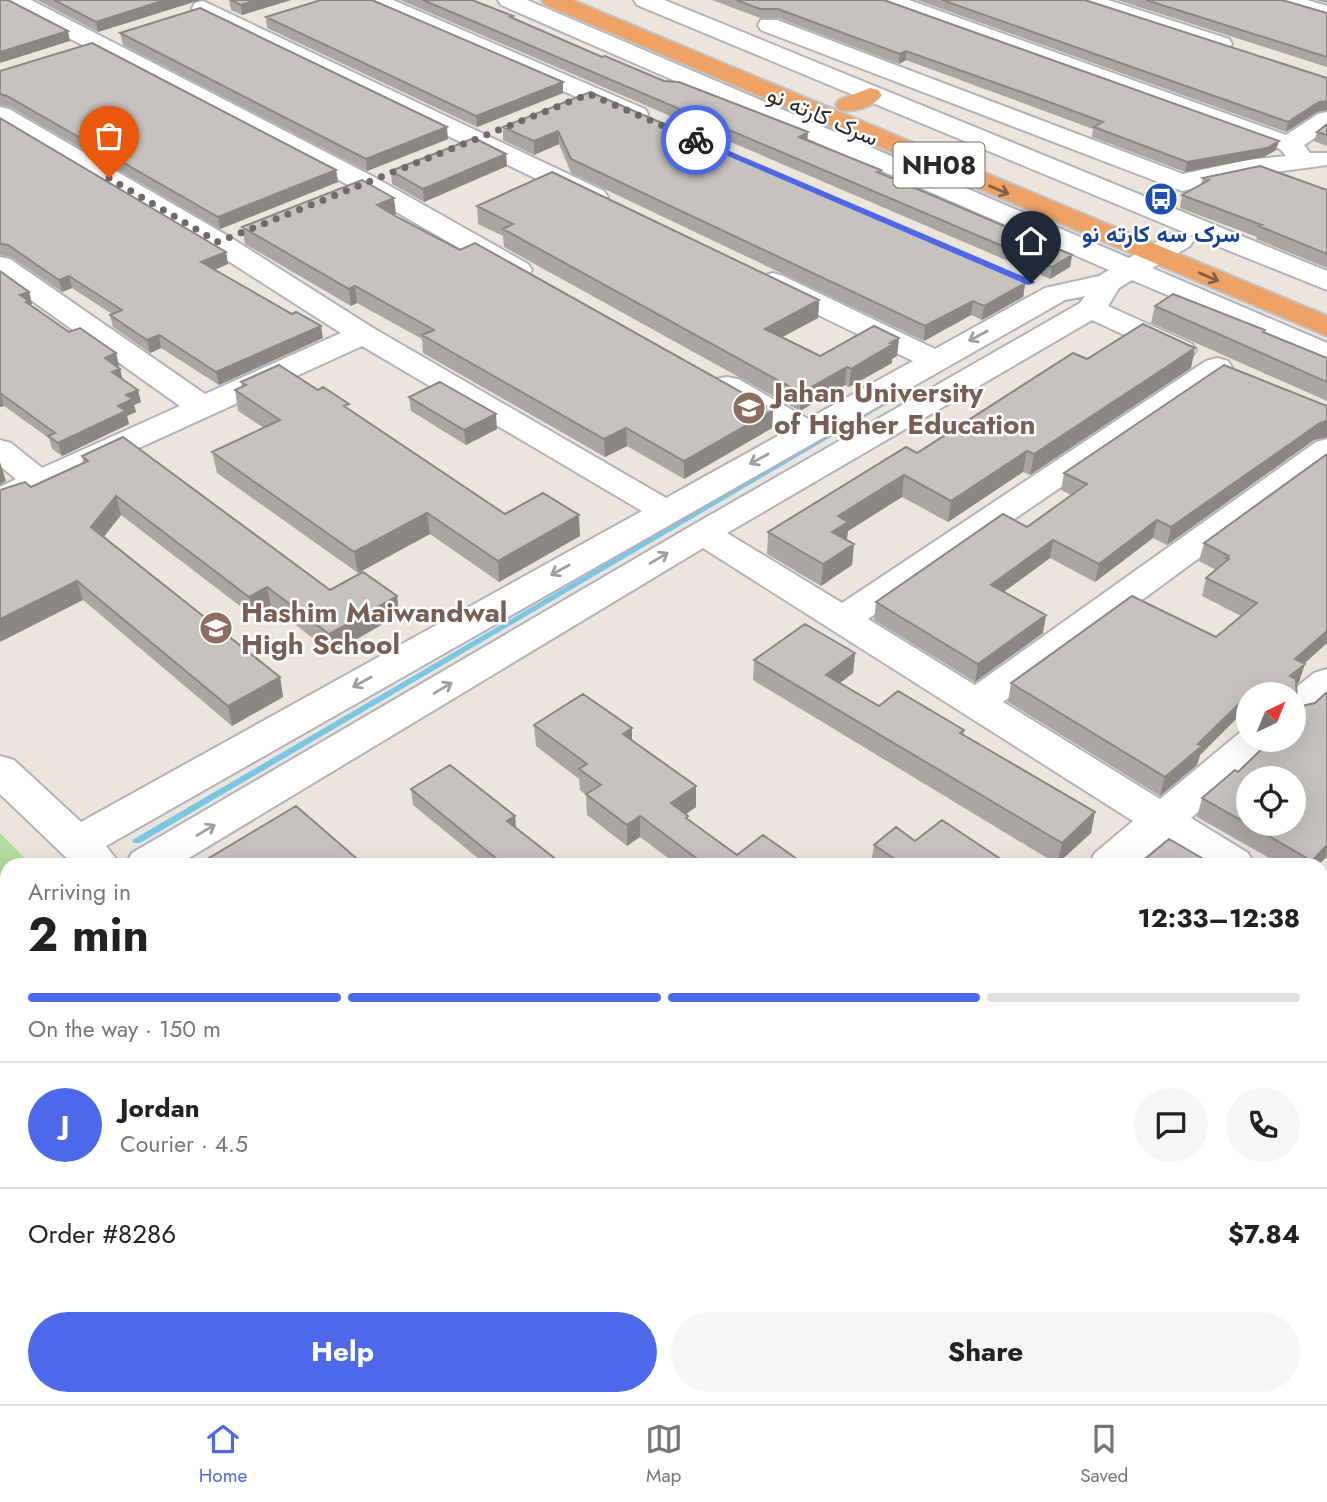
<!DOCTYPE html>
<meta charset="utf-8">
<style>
body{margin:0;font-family:Jost,Vazirmatn,sans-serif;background:#f6f6f6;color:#222;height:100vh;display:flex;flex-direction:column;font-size:26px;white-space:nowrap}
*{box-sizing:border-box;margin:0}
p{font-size:23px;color:#767676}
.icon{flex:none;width:38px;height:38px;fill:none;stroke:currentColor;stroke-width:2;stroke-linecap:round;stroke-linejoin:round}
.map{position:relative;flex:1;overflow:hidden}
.panel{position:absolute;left:0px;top:858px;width:1328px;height:548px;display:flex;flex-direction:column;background:#fff;border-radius:21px 21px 0 0;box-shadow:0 7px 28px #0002}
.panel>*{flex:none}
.needle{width:46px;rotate:43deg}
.tools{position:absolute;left:1236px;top:682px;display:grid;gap:14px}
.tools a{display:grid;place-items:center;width:70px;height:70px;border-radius:50%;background:#fff;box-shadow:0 7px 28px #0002;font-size:35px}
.pin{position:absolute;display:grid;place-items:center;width:60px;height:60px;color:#fff;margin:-72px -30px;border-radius:50% 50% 50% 0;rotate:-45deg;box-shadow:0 0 7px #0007}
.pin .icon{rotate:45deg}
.courier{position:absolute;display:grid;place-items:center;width:70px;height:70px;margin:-35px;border:5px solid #4d68e8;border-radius:50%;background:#fff;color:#222;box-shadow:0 2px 9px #0007}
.summary em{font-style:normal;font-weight:700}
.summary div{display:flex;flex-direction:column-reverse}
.summary{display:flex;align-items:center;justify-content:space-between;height:119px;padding:0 28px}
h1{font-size:46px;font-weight:700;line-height:52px}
.bar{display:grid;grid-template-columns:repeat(4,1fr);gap:10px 7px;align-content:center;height:84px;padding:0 28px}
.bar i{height:9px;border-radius:5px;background:#e0e0e0}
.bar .selected{background:#4d68e8}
.bar p{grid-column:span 4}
.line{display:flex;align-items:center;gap:18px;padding:0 28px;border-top:2px solid #e0e0e0}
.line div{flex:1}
.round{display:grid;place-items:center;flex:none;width:74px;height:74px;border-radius:37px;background:#f6f6f6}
.primary-button{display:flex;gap:14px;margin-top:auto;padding:14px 28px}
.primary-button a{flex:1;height:80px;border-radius:42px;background:#4d68e8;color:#fff;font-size:28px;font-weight:700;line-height:80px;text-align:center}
.primary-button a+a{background:#f6f6f6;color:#222}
.tab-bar{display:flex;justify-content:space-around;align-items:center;height:98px;border-top:2px solid #e0e0e0;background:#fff;font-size:19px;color:#767676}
.tab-bar a{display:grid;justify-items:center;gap:4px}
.tab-bar .selected{color:#4d68e8}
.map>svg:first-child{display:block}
.green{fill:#b3dc9f}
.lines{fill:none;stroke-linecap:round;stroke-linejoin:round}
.stream{fill:#7bc6e3;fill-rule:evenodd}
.canal{fill:#7bc6e3;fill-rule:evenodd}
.minor-casing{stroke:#b1b3bc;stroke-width:4}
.highway-casing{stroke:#c3c3c3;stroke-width:4}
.minor{fill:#fff;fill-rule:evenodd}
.highway{fill:#eea265;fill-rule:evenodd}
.wall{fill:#aaa7a3}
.shaded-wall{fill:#8b8884}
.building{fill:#c6c2bd;stroke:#8b8884;stroke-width:2}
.oneway{stroke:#826045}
.oneway2{stroke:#9f9f9f}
.route{fill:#4d68e8}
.done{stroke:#6e6b69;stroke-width:7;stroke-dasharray:0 12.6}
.labels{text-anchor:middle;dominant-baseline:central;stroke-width:5;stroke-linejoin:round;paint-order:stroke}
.far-street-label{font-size:23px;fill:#2a2a2a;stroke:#fff}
.far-transit-label{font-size:23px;font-weight:bold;fill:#164399;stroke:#fff}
.shield{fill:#fff;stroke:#6a6a6a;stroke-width:2}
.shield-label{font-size:26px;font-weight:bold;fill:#2a2a2a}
.education-label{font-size:28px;font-weight:bold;fill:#785e54;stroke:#fff;text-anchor:start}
</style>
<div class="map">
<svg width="1327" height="1404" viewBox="0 0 1327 1404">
<rect width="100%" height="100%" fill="#ebe5dd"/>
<path class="green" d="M0,833l30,31h-23v441l-7,5z"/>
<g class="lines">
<path class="stream" d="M941,368l2,1v2l-803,472h-6l-2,-2 2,-2z"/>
<path class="canal" d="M7,1311v41l-7,2v-41z"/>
<defs>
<path id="minor" d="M3,0h28l343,177 154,87 4,6 -4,6 -10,2 -10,-2 -152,-87 -350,-184z
M364,0h29l252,109 3,5 -3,5 -9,2 -9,-2 -260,-114z
M498,0h29l602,258 41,-24 16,-1 -549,-228 -3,-5h30l663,271v19l-137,-55 4,5 -4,6 -38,22 175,75v20l-195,-83 -13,8 -11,18 84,38 4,6 -4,6 -11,3 -11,-3 -78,-36 -365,213 115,70 364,-242 11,-3 11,3 4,6 -4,6 -360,246 107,66 341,-243 11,-3v25l-324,238 157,97 83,-69 5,-1v11h29l-6,10 -80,68 57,35 6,11h-53l-36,-23 -28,23h-48l6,-11 38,-32 -430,-273 -524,316h-53l6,-11 559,-327 389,-223 5,-7 -20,4 -959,546 14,18h-47l-73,-70v-38l14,4 67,62 561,-311 -280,-165 -350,160 -12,3v-22l16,-8 -16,-13v-26l11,3 31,25 138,-62 -180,-128v-21l10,2 195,135 136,-61 -133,-85 -208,-124v-17l9,2 219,127 145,92 293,170 119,-66 -69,-39 -4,-7 4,-7 11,-2 11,2 70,40 105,-58 -150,-73 -4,-6 4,-6 10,-3 10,3 152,73 110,-61 54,-12 10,-6 -608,-265z
M877,0h32l377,135 32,-21 9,-2v18l-23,15 6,8h17v12l-80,11 -65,15 -421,-161 -3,-5 3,-5h16l406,154 64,-14 39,-4 -6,-7 -400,-144z
M1075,0h33l121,39 3,5 -3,5h-16l-135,-44z
M1273,0h34l20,6v14l-51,-15z
M203,1l401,190 4,6 -4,6 -9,2 -9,-2 -391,-190 -3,-5 3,-5z
M1327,669v33l-20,17 -14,4v-28h-6l27,-22z
M1321,902l6,2v36l-6,-2z
M1321,1166l6,2v46l-6,-2z
M7,1375v23h76l3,6h-86v-27z
M595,1398h58l3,6h-59z
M1156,1398h59l3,6h-60z"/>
<path id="highway" d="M542,0h30l755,316v20l-782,-331z
M870,88l8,2 4,5c-8,12 -29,18 -43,15l-3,-5 3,-5z"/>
</defs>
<use href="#minor" class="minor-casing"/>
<use href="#highway" class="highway-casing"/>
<use href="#minor" class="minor"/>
<use href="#highway" class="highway"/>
</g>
<path class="wall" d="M37,0h163l-102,32z
M229,0h62l-49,15 -11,-5z
M400,0h72l41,16v2l89,39 279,113v3l191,82 -2,12 -20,12z
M712,0h172l392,150 -12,7 -79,15 -93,-35 1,-8 -187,-69 -7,4 -121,-46h-18z
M917,0h168l232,112 -31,20z
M1117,0h165l45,13v54z
M1316,0h11v3z
M266,17l297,76 -86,34 -210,-99z
M120,33l328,106 -81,32 -244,-126z
M0,71l336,99 2,12 -118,47 -210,-122 -10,-2z
M590,92l434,202 -1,3 -41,23 -11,-5 -47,26 -353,-168 -12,-29 -25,11 -31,-15v-13z
M0,118l226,134 2,12 -14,6 109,68 -104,47 -58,-37 -11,5 -37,-26 -3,-12 2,-1 -40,-26 -10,4 -51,-35 -11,-2z
M1327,124v22l-13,-5 3,-9z
M506,154l1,12 -83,36 -32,-18 -1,-13z
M1203,178l124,12v78l-71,-29 1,-2 -77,-29 2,-13 19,-11z
M477,206l342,94 -1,18 -36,19 38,19 79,-18 -2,18 -5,3v4l-43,24 -4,-2 -45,26 -296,-164 -1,-11 -25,-12z
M396,214l-3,1 380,195 -1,18 -88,51 -57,-33 -22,11 -182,-104 -1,-14 -65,-36 -6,3 -106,-62 -3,-17z
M0,271l29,21 3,12 -2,1 39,27 47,21 3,13 -2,1 3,2 2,10 19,23 -7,3 2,7 -9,4 2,8 -67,32 -10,-7 -3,-11 -45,-32 -4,1z
M1155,306l110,26 62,26v43l-176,-78z
M1087,359l104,9 -161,107 -7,-3 -75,50 -46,-25 -54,34 -1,9 5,25 -31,21 -54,-32 1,-22 149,-79z
M241,382l109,29 155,103 75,22 -81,46 -69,-48 -72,39 -141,-100 -5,-21 52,-24 -26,-17 -3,-21 7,-3z
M409,397l88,32 -31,16 -55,-34z
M1327,406v31l-13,3 -147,105 -14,-7 -58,44 -45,-24 -46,34 39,41 -68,49 -101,-62 2,-18 151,-75 44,-32 -10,-5 3,-17z
M1327,454v189l-23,21 -5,18 -3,2 1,23 18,-4 12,-11v165l-8,7h-39l-83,-47 5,-19 36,-26 55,-32v-45h-45v12l-48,48 -3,10 -37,31 -152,-94 3,-19 205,-46 25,-21 -39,-20 4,-18 10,-8 -17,-9 5,-18z
M82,456l248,134 67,6 2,19 -67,38 -61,-47 -18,10 -132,-101 -17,22 176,140 3,20 -51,29 -149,-126 -52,-113 52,-24z
M855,653l-2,20 -13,10 39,23 85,24v6l127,97 -34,31 -304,-184 1,-20z
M534,725l98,3v12l64,67 -11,7 3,2v3l49,36 67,9h-128l-36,-27 -13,9 -40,-31 -1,-20 -6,-5 -1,-11 -43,-33z
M411,789l104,27 1,12 46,36h-77l-72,-59z
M915,841l93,23h-137l3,-19z
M1321,952l6,3v172l-6,-4z
M1321,1207l6,4v193h-108l1,-2 -3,-4h104z
M109,1398h75l4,6h-74z
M418,1398h126l5,6h-126z
M676,1398h41l-5,6h-30z
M802,1398h299l8,6h-301z"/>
<path class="shaded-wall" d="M165,0h35l-102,32 -2,-10z
M256,0h35l-49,15 -1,-10z
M68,31l2,10 -70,22v-11z
M906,51v9l-7,4 1,-10z
M563,82v11l-86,34 -1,-11z
M1327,101v9l-10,2 -31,20 2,-10 31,-20z
M447,127l1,12 -81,32 -1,-12z
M558,131l1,13 -25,11v-14z
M808,132l-1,12 -8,-7z
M1279,141l-3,9 -12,7 -79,15 2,-10z
M506,154l1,12 -83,36 -1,-13z
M336,170l2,12 -118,47 -2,-12z
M394,198l2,16 -17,7 -2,-16z
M226,252l2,12 -25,11 -2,-13z
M1072,255l-2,12 -20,12 2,-12z
M69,276l3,12 -10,4 -3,-12z
M1026,280l-3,17 -41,23 2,-14z
M355,286l2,17 -6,3 -2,-17z
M29,292l3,12 -2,1 -10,-10z
M819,300l-1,18 -54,29 1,-18z
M973,301l-2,14 -47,26 1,-15z
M321,326l2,12 -104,47 -3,-13z
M159,335l2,13 -11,5 -3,-13z
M899,338l-2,18 -5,3v4l-43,24 2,-18z
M1195,348l-4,20 -161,107 4,-21z
M116,353l3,13 -11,5 -3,-13z
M847,367l-2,18 -45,26 1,-18z
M120,369l3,12 -11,-9z
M138,390l3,12 -7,3 2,7 -9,4 2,8 -67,32 -4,-13 60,-37 8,-11z
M0,393l4,13 -4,1z
M773,410l-1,18 -88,51v-18z
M496,414l1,15 -31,16 -2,-15z
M1327,421v16l-13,3 -147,105 4,-18 149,-104z
M626,428l1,18 -22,11 -1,-18z
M1027,451l-4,21 -75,50 3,-21z
M0,462l6,19 -6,4z
M904,475l-2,22 -54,34 -2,12 -14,-11 6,-16z
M116,496l5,19 -25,31 -5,-19z
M427,513l3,21 -72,39 -4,-21z
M579,515l1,21 -81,46 -1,-21z
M1157,520l-4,18 -58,44 4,-18z
M1053,540l-3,18 -62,45 3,-18z
M854,544l-2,21 -31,21 2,-22z
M77,581l6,19 -83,42v-23z
M267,587l4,19 -18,10 -4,-19z
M397,596l2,19 -67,38 -3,-19z
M1046,615l-3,18 -68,49 3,-18z
M1327,631v12l-29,26 7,-5 -6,18 -15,13 11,-36z
M855,653l-2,20 -29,22 2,-20z
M280,677l3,20 -51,29 -4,-20z
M1256,687l-3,8h-5v12l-48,48 -3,10 -37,31 5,-19z
M632,728v22l-9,-16z
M696,786v21l-25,18v-22z
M1095,812l-4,21 -34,31 5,-21z
M515,816l1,15 -9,-10z
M640,816v21l-13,9v-21z
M1327,845l-1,12 -7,7h-8l1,-3z
M703,1398h14l-5,6h-15z"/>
<path class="building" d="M0,0h8l60,31 -68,21z
M54,0h111l-69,22z
M231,0h25l-15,5z
M321,0h51l191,82 -87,34 -210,-99z
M423,0h49l41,16 -3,1 92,40 3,-1 59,25 15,1 129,50 -9,5 82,33 -4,2 195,83 -20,12z
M736,0h148l395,141 -12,7 -80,14 -93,-35 9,-5 -62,-23 -135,-48 -6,3 -122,-45h-18z
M942,0h143l242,78v23l-8,1 -31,20z
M1146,0h136l45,13v44z
M200,8l247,119 -81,32 -246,-126z
M92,43l244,127 -118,47 -211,-121 -7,-2v-23z
M590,92l436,188 -3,2 2,1 -41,23 -11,-5 -48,25 -354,-167 -13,-28 -24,10 -31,-14z
M0,118l226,134 -25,10 91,52 4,-2 25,14 -105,46 -57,-37 -12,5 -37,-25 12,-5 -53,-34 -10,4 -51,-35 -8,-1z
M1327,124v11l-10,-3z
M474,138l32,16 -83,35 -32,-18z
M1260,166l67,24v64l-68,-28 3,-1 -80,-30 27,-15 -6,-2z
M552,172l267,128 -54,29 55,27 54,-30 25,12 -9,5 3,1 -42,25 -4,-2 -46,26 -298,-164 10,-5 -36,-18z
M362,180l32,18 -17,7 20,12 63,33 15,-7 298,167 -89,51 -58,-33 -22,11 -182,-104 12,-5 -79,-44 -6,3 -107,-62z
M0,271l29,21 -9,3 9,6 -3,1 43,30 11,-4 36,25 -11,5 15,11 -8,3 26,18 -12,5 7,4 -15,7 8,5 -68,32 -10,-7 7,-3 -55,-40z
M1173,294l92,36 -2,2 64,26v24l-172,-76z
M1143,324l52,24 -161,106 -7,-3 -76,50 -47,-26 -66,41 10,6 -16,10 22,12 -31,20 -55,-32 138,-85 11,6 156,-100 14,6z
M279,365l39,25 5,-3 26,17 -5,2 161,108 38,-21 36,22 -81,46 -71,-48 -73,39 -142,-100 68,-32 -45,-30 11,-5 -5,-3z
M1224,365l103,41v15l-7,2 -149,104 -14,-7 -58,44 -46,-24 -62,45 55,30 -68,49 -102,-62 127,-88 24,13 60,-43 -23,-11z
M440,382l56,32 -32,16 -55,-33z
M123,437l207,153 33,-18 34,24 -68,38 -62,-47 -18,10 -133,-101 -25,31 189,150 -52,29 -151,-125 -77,38v-129l25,-8 6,5 57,-26 -6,-5z
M1327,454v177l-32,28 10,5 -15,12 6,3 1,28 18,-4 12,-11v153l-15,16 -64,-37h45v-45h-45v45l-46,-26 33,-28 3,2 33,-32h22v-21l9,-8 -9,-5v-11h-22l-15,-8 -58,57 4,2 -37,31 -154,-94 121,-87 84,41 41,-34 -51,-25 23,-19 -3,-1 3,-2 -25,-13z
M805,624l50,29 -29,22 53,31 19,-15 66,39 -4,3 135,79 -33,31 -308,-183z
M583,694l49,34 -9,6 73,52 -25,17 17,13 -2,2 51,37 26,-20 41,29h-100l-64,-48 -13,9 -41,-31 15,-9 -22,-16 8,-5 -53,-39z
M450,765l65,51 -8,5 55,43h-59l-92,-75z
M296,806l67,58h-164z
M942,820l66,44h-119l6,-5 -21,-14 22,-18 19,14z
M1169,839l43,25h-73z
M1321,952l6,3v151l-6,-4z
M1321,1207l6,4v75l-6,-4z
M1327,1292v112h-86l-7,-6h87v-98z
M114,1398h70l4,6h-70z
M237,1398h78l5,6h-90z
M429,1398h115l5,6h-115z
M692,1398h11l-6,5z
M820,1398h281l8,6h-289l3,-3z"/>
<defs><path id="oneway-shaft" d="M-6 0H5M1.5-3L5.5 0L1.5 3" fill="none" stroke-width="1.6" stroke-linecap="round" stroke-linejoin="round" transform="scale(1.75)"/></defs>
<g class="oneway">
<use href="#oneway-shaft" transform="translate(999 190) rotate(23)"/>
<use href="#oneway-shaft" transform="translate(1209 277) rotate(23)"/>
</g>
<g class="oneway2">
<use href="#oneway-shaft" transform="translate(978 336) rotate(151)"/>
<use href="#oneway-shaft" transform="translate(759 459) rotate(151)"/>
<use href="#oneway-shaft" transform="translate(659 558) rotate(-31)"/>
<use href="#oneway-shaft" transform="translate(560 570) rotate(151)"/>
<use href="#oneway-shaft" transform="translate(362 682) rotate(151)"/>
<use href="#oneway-shaft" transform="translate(443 688) rotate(-31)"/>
<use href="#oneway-shaft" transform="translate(206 830) rotate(-31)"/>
</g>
<path class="route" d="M696,137l338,144 1,2 -7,2 -335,-144z"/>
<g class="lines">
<path class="done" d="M109,178l109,64 371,-148 107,46"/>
</g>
<defs>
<symbol id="bus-disc" viewBox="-11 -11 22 22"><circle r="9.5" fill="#1a4fb4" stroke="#fff"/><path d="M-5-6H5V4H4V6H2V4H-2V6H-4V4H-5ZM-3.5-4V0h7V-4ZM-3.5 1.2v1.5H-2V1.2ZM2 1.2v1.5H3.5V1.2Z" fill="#fff"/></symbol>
<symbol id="university-disc" viewBox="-11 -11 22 22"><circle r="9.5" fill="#8d6e63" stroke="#fff"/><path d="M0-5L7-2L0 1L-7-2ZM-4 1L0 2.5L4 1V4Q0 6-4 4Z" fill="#fff"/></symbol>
<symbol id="school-disc" viewBox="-11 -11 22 22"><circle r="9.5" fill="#8d6e63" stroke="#fff"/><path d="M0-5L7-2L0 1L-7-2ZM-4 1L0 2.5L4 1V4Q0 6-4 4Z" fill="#fff"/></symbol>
</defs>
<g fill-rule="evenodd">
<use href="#bus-disc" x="1142" y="180" width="38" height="38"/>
<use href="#university-disc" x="730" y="389" width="38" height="38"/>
<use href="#school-disc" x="197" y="609" width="38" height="38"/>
</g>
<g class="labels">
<g class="far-street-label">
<text transform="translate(823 116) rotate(23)">سرک کارته نو</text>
</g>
<g class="far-transit-label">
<text x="1161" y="234">سرک سه کارته نو</text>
</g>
<rect class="shield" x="893.5" y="142.5" width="91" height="45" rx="5"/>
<g class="shield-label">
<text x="939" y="165">NH08</text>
</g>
<g class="education-label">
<text x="774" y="392">Jahan University<tspan x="774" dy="32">of Higher Education</tspan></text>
<text x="241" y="612">Hashim Maiwandwal<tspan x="241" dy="32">High School</tspan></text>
</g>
</g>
</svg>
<div class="tools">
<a><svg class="needle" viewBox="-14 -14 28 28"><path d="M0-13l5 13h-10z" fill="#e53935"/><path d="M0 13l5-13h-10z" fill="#767676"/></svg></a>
<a><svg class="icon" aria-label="locate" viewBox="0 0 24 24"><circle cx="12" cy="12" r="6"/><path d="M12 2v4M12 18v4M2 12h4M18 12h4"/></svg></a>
</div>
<div class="pin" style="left:109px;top:178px;background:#ea580c"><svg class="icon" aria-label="bag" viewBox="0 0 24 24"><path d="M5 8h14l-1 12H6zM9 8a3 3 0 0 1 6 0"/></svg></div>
<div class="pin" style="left:1031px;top:283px;background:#1f2937"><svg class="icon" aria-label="home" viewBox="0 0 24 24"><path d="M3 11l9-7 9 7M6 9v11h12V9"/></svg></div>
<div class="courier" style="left:696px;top:140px"><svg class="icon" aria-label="bike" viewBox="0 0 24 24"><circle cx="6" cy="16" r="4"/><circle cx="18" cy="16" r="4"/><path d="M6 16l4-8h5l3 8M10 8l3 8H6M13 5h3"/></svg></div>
<section class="panel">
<div class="summary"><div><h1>2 min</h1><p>Arriving in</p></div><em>12:33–12:38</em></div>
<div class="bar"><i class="selected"></i><i class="selected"></i><i class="selected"></i><i></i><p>On the way · 150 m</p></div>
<div class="line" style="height:126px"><b class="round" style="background:#4d68e8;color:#fff">J</b><div><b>Jordan</b><p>Courier · 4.5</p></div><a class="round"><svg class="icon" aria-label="chat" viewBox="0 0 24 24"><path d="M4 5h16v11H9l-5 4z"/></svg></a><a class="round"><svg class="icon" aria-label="phone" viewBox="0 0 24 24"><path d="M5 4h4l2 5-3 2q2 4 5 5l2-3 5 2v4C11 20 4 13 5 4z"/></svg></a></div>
<div class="line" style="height:91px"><div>Order #8286</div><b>$7.84</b></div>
<div class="primary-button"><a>Help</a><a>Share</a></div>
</section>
</div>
<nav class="tab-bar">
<a class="selected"><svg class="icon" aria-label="home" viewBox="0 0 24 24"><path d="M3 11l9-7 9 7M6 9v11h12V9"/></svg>Home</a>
<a><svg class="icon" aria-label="map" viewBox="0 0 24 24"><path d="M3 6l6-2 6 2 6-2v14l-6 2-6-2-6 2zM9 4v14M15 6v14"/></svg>Map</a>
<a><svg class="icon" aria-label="saved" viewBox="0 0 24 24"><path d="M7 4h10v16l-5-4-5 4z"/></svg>Saved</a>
</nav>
